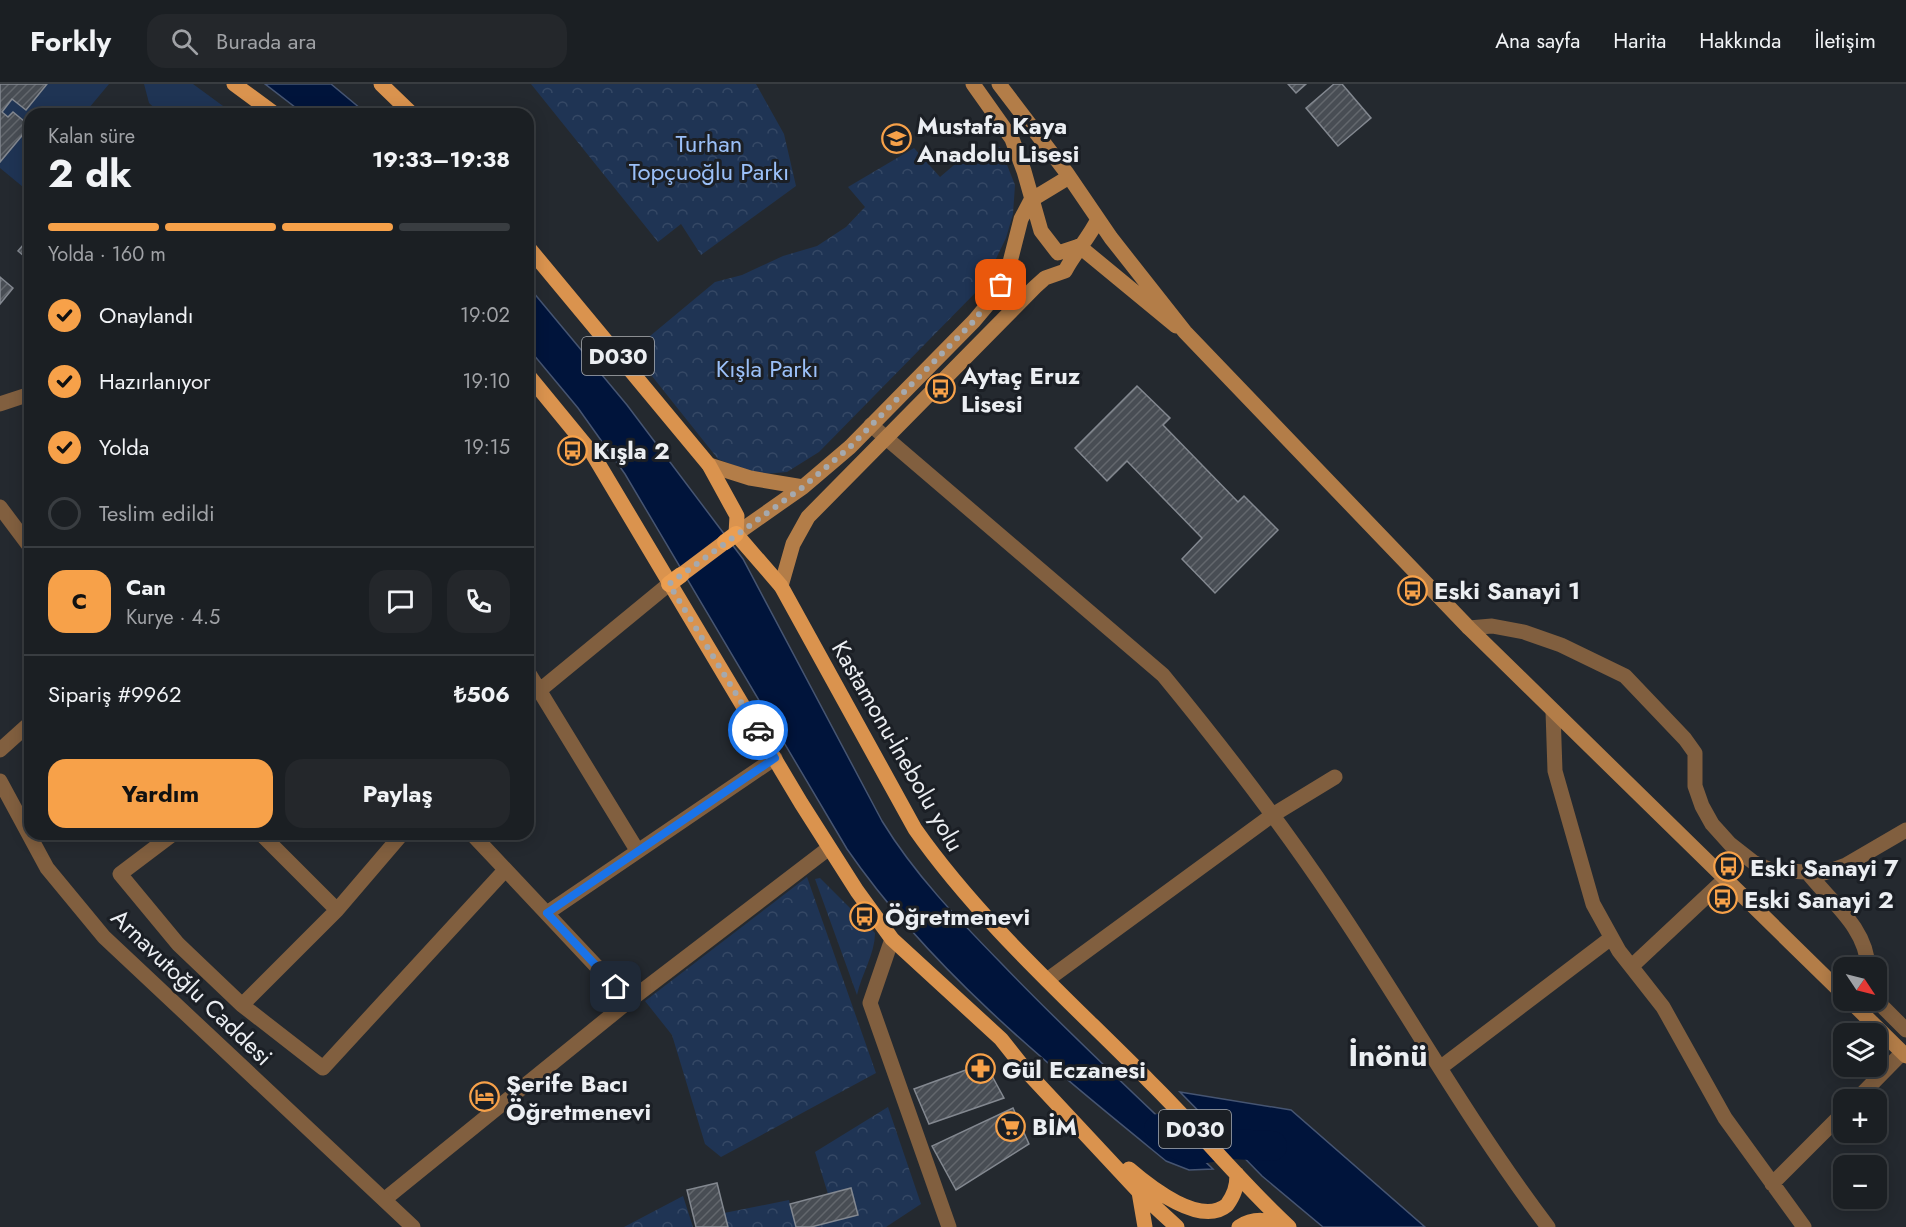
<!DOCTYPE html>
<html lang="tr">
<meta charset="utf-8">
<style>
body{margin:0;font-family:Jost,sans-serif;background:#24272b;color:#f1f3f6;height:100vh;display:flex;flex-direction:column;font-size:22px;white-space:nowrap}
*{box-sizing:border-box;margin:0}
p{font-size:20px;color:#a0a2a6}
.icon{flex:none;width:33px;height:33px;fill:none;stroke:currentColor;stroke-width:2;stroke-linecap:round;stroke-linejoin:round}
.map{position:relative;flex:1;overflow:hidden}
.details{position:absolute;left:24px;top:24px;width:510px;height:732px;display:flex;flex-direction:column;background:#1b1f23;border-radius:18px;box-shadow:0 3px 15px #0003,0 0 0 2px #393d41}
.details>*{flex:none}
.needle{width:39px;rotate:125deg}
.buttons{position:absolute;left:1833px;top:873px;display:grid;gap:12px}
.buttons a{display:grid;place-items:center;width:54px;height:54px;border-radius:12px;background:#1b1f23;box-shadow:0 3px 15px #0003,0 0 0 2px #393d41;font-size:30px}
.pin{position:absolute;display:grid;place-items:center;width:51px;height:51px;color:#fff;margin:-26px;border-radius:12px;box-shadow:0 3px 9px #0006}
.courier{position:absolute;display:grid;place-items:center;width:60px;height:60px;margin:-30px;border:4px solid #1a73e8;border-radius:50%;background:#fff;color:#222;box-shadow:0 2px 8px #0007}
.headline em{font-style:normal;font-weight:700}
.headline div{display:flex;flex-direction:column-reverse}
.headline{display:flex;align-items:center;justify-content:space-between;height:102px;padding:0 24px}
h1{font-size:39px;font-weight:700;line-height:45px}
.bar{display:grid;grid-template-columns:repeat(4,1fr);gap:9px 6px;align-content:center;height:72px;padding:0 24px}
.bar i{height:8px;border-radius:4px;background:#393d41}
.bar .selected{background:#f7a149}
.bar p{grid-column:span 4}
.line{display:flex;align-items:center;gap:15px;padding:0 24px;border-top:2px solid #393d41}
.line div{flex:1}
.round{display:grid;place-items:center;flex:none;width:63px;height:63px;border-radius:18px;background:#24272b}
ol{padding:0 24px;list-style:none}
li{display:flex;align-items:center;gap:18px;height:66px}
li p{margin-inline-start:auto}
li .icon{padding:6px;border-radius:50%;background:#f7a149;color:#111;stroke-width:4}
li:last-child{color:#a0a2a6}
li i{width:33px;height:33px;border:3px solid #393d41;border-radius:50%}
.action{display:flex;gap:12px;margin-top:auto;padding:12px 24px}
.action a{flex:1;height:69px;border-radius:18px;background:#f7a149;color:#111;font-size:24px;font-weight:700;line-height:69px;text-align:center}
.action a+a{background:#24272b;color:#f1f3f6}
header{display:flex;align-items:center;gap:36px;box-sizing:border-box;height:84px;padding:0 30px;background:#1b1f23;border-bottom:2px solid #393d41}
header strong{font-size:28px}
nav{display:flex;gap:33px;margin-inline-start:auto;font-size:21px}
.search{width:420px;height:54px;background:#24272b;display:flex;align-items:center;gap:15px;box-sizing:border-box;padding:0 21px;border-radius:18px;color:#a0a2a6;font-size:22px}
.map>svg:first-child{display:block}
.grass{fill:#1f3454}
.park{fill:url(#park-crowns)}
.water{fill:#00143b;stroke:#465572;stroke-width:1.5}
.lines{fill:none;stroke-linecap:round;stroke-linejoin:round}
.river{stroke:#00143b;stroke-width:30}
.building{fill:url(#building-hatch);stroke:#838890;stroke-width:1.5}
.minor{stroke:#815f3f;stroke-width:15}
.tertiary{stroke:#815f3f;stroke-width:15}
.secondary{stroke:#b37d48;stroke-width:15}
.primary{stroke:#da934e;stroke-width:15}
.trunk{stroke:#ec9e50;stroke-width:16}
.done{stroke:#a5a9ae;stroke-width:6;stroke-dasharray:0 10.8}
.route{stroke:#1a73e8;stroke-width:8}
.labels{text-anchor:middle;dominant-baseline:central;stroke-width:6;stroke-linejoin:round;paint-order:stroke}
.shield{fill:#1b1f25;stroke:#adb0b4;stroke-width:1.5}
.shield-label{font-size:22px;font-weight:bold;fill:#ebeef2}
.poi-label{font-size:24px;font-weight:bold;fill:#ebeef2;stroke:#1b1f25;text-anchor:start}
.park-label{font-size:24px;fill:#9bc0f8;stroke:#1b1f25}
.street-label{font-size:24px;fill:#ebeef2;stroke:#1b1f25}
.district-label{font-size:30px;font-weight:bold;fill:#ebeef2;stroke:#1b1f25}
</style>
<header>
<strong>Forkly</strong>
<div class="search"><svg class="icon" aria-label="search" viewBox="0 0 24 24"><circle cx="10" cy="10" r="6"/><path d="M15 15l6 6"/></svg>Burada ara</div>
<nav><a>Ana sayfa</a><a>Harita</a><a>Hakkında</a><a>İletişim</a></nav>
</header>
<div class="map">
<svg width="1906" height="1143" viewBox="0 0 1906 1143">
<defs>
<pattern id="park-crowns" width="20" height="18" patternUnits="userSpaceOnUse" patternTransform="scale(1.5)"><rect width="20" height="18" fill="#1f3454"/><path d="M2 6a3 3 0 1 1 6 0M12 15a3 3 0 1 1 6 0" fill="none" stroke="#354865"/></pattern>
<pattern id="building-hatch" width="6" height="6" patternUnits="userSpaceOnUse" patternTransform="scale(1.5)"><rect width="6" height="6" fill="#484d54"/><path d="M-1 1l2-2M0 6l6-6M5 7l2-2" fill="none" stroke="#63676d"/></pattern>
</defs>
<rect width="100%" height="100%" fill="#24292f"/>
<path class="grass" d="M47,0h62l-25,30h-54v65l-7,8 -23,-19v-6l30,-36 -17,-14 -5,5 -6,-5 10,-13 14,11z
M144,0h49l41,30h-73l-12,-11z"/>
<path class="park" d="M531,0h225l28,50 12,52 -95,69 -20,-31 -23,18z
M1000,63l15,38 -2,29 -7,24 -14,29 -13,22 -160,163 -32,20 -23,2 -21,-5 -25,-10 -86,-108 83,-69 27,-7 41,-19 34,-10 29,-19 19,-20 -17,-20 66,-39 26,29 14,-12z
M807,793l69,196 -155,84 -16,-13 -33,-109 -27,-34z
M820,794l55,55c0,21 -14,42 -18,62l-42,-116z
M888,1023l33,97 -35,23h-75l17,-33 -13,-42z
M683,1112l10,31h-69z
M789,1116l7,27h-68l-4,-14z"/>
<path class="water" d="M265,0h66l36,30h-63z
M528,202l99,119 116,154 139,262c33,54 75,97 119,142 68,71 141,138 212,206l-24,1 -23,-9c-115,-94 -234,-189 -319,-312l-222,-375 -47,-66 -50,-60z
M1180,1008l111,18 134,117h-102l-61,-51z"/>
<g class="lines">
<path class="river" d="M1159,1045l18,15 16,6 38,-6 41,2"/>
</g>
<path class="building" d="M0,0h47l-21,26 -14,-11 -10,13 6,5 5,-5 17,14 -30,36z
M1288,0h18l-10,9z
M1334,0h8l29,34 -33,28 -32,-38z
M30,153v24l-12,-10z
M0,193l13,11 -13,16z
M1137,302l33,32 -7,7 75,77 6,-6 34,34 -63,63 -33,-34 20,-21 -75,-77 -20,20 -32,-33z
M985,979l19,35 -75,26 -15,-35z
M1013,1024l16,36 -73,46 -24,-44z
M717,1099l11,44h-32l-9,-37z
M851,1104l7,27 -47,12h-15l-6,-23z"/>
<g class="lines">
<path class="minor" d="M871,341l292,250c60,73 118,148 170,226 73,108 136,222 215,326
M0,423l30,40
M1469,544l23,-2 32,6 37,13 64,31 60,63 10,14v33l7,20 10,18 18,20 23,18 18,8 53,3 22,-8 60,-35
M528,588l109,178
M540,606l129,-106
M1553,627l2,60 38,133 26,47 44,56 62,111 79,109
M0,666l30,-27
M173,750l-53,40 58,70 64,61 81,63 182,-198
M261,750l76,76
M472,750l157,167
M1808,789c23,29 59,55 60,95
M547,829l228,-155
M892,855l-22,64 79,224
M1632,882l93,-87
M1047,896l224,-164 64,-39
M1876,916l30,30
M242,921l95,-95 65,-76
M1440,984l171,-130
M1856,1016l46,-47
M1772,1100l72,-72
M385,1115l244,-198 200,-153"/>
<path class="tertiary" d="M0,320l30,-10
M0,697l47,87 57,69 309,290"/>
<path class="secondary" d="M973,0l39,55 12,32 17,60 17,22 21,-7
M999,0l67,88 45,66 74,94 284,296 375,367
M1079,162l97,80
M709,381l41,13 53,9
M736,450l67,-47 47,-40 124,-126 21,-25 12,-22 14,-55 10,-19 38,-23
M781,502l12,-42 15,-27 227,-230 10,-9 20,-7c10,-19 24,-33 33,-52
M1849,916l57,56"/>
<path class="primary" d="M234,0l41,30
M381,0l31,30
M528,163l181,218 28,51 -1,18 45,52 134,243c66,94 155,172 235,253 48,47 90,100 139,145
M528,291l64,78 209,350 56,88 35,48 109,100 27,34 111,119 38,35
M681,491l44,-33
M1129,1085c22,19 72,58 98,36 7,-10 10,-18 10,-31
M1139,1108l6,35
M1239,1143c15,-10 29,-7 46,-2"/>
<path class="trunk" d="M725,458l11,-8
M669,500l12,-9"/>
</g>
<g class="lines">
<path class="done" d="M758,646l-89,-146 134,-97 47,-40 124,-126 27,-36"/>
<path class="route" d="M616,903l-69,-74 228,-155 -17,-28"/>
</g>
<defs>
<symbol id="school-ring" viewBox="-11 -11 22 22"><circle r="9.5" fill="#1b1f25" stroke="#f7a149" stroke-width="1.5"/><path d="M0-5L7-2L0 1L-7-2ZM-4 1L0 2.5L4 1V4Q0 6-4 4Z" fill="#f7a149"/></symbol>
<symbol id="bus-ring" viewBox="-11 -11 22 22"><circle r="9.5" fill="#1b1f25" stroke="#f7a149" stroke-width="1.5"/><path d="M-5-6H5V4H4V6H2V4H-2V6H-4V4H-5ZM-3.5-4V0h7V-4ZM-3.5 1.2v1.5H-2V1.2ZM2 1.2v1.5H3.5V1.2Z" fill="#f7a149"/></symbol>
<symbol id="pharmacy-ring" viewBox="-11 -11 22 22"><circle r="9.5" fill="#1b1f25" stroke="#f7a149" stroke-width="1.5"/><path d="M-2-6h4v4h4v4h-4v4h-4v-4h-4v-4h4Z" fill="#f7a149"/></symbol>
<symbol id="hotel-ring" viewBox="-11 -11 22 22"><circle r="9.5" fill="#1b1f25" stroke="#f7a149" stroke-width="1.5"/><path d="M-6-4.5h1.5V1H6V5H4.5V3h-9V5H-6ZM-4 0a1.8 1.8 0 1 1 3.6 0ZM.5 0V-2.5h3Q6-2.5 6 0Z" fill="#f7a149"/></symbol>
<symbol id="supermarket-ring" viewBox="-11 -11 22 22"><circle r="9.5" fill="#1b1f25" stroke="#f7a149" stroke-width="1.5"/><path d="M-6-5.5h2.5l.6 2H6L4.5 2H-2.5L-4.4-4H-6ZM-1.5 3.2a1.3 1.3 0 1 0 .1 0ZM3 3.2a1.3 1.3 0 1 0 .1 0Z" fill="#f7a149"/></symbol>
</defs>
<g fill-rule="evenodd">
<use href="#school-ring" x="880" y="38" width="33" height="33"/>
<use href="#bus-ring" x="924" y="288" width="33" height="33"/>
<use href="#bus-ring" x="556" y="350" width="33" height="33"/>
<use href="#bus-ring" x="1396" y="490" width="33" height="33"/>
<use href="#bus-ring" x="1712" y="766" width="33" height="33"/>
<use href="#bus-ring" x="1706" y="798" width="33" height="33"/>
<use href="#bus-ring" x="848" y="816" width="33" height="33"/>
<use href="#pharmacy-ring" x="964" y="968" width="33" height="33"/>
<use href="#hotel-ring" x="468" y="996" width="33" height="33"/>
<use href="#supermarket-ring" x="994" y="1026" width="33" height="33"/>
</g>
<g class="labels">
<g class="shield">
<rect x="582" y="253" width="72" height="38" rx="4.5"/>
<rect x="1159" y="1026" width="72" height="38" rx="4.5"/>
</g>
<g class="shield-label">
<text x="618" y="272">D030</text>
<text x="1195" y="1045">D030</text>
</g>
<g class="poi-label">
<text x="917" y="41">Mustafa Kaya<tspan x="917" dy="28">Anadolu Lisesi</tspan></text>
<text x="961" y="291">Aytaç Eruz<tspan x="961" dy="28">Lisesi</tspan></text>
<text x="593" y="366">Kışla 2</text>
<text x="1434" y="506">Eski Sanayi 1</text>
<text x="1750" y="783">Eski Sanayi 7</text>
<text x="1744" y="815">Eski Sanayi 2</text>
<text x="885" y="832">Öğretmenevi</text>
<text x="1002" y="985">Gül Eczanesi</text>
<text x="506" y="999">Şerife Bacı<tspan x="506" dy="28">Öğretmenevi</tspan></text>
<text x="1032" y="1042">BİM</text>
</g>
<g class="park-label">
<text x="709" y="59">Turhan<tspan x="709" dy="28">Topçuoğlu Parkı</tspan></text>
<text x="767" y="284">Kışla Parkı</text>
</g>
<g class="street-label">
<text transform="translate(898 662) rotate(60)">Kastamonu-İnebolu yolu</text>
<text transform="translate(192 903) rotate(44)">Arnavutoğlu Caddesi</text>
</g>
<g class="district-label">
<text x="1388" y="971">İnönü</text>
</g>
</g>
</svg>
<div class="buttons">
<a><svg class="needle" viewBox="-14 -14 28 28"><path d="M0-13l5 13h-10z" fill="#e53935"/><path d="M0 13l5-13h-10z" fill="#a0a2a6"/></svg></a>
<a><svg class="icon" aria-label="layers" viewBox="0 0 24 24"><path d="M12 4l9 5-9 5-9-5zM3 14l9 5 9-5"/></svg></a>
<a>+</a>
<a>−</a>
</div>
<div class="pin" style="left:1001px;top:201px;background:#ea580c"><svg class="icon" aria-label="bag" viewBox="0 0 24 24"><path d="M5 8h14l-1 12H6zM9 8a3 3 0 0 1 6 0"/></svg></div>
<div class="pin" style="left:616px;top:903px;background:#1f2937"><svg class="icon" aria-label="home" viewBox="0 0 24 24"><path d="M3 11l9-7 9 7M6 9v11h12V9"/></svg></div>
<div class="courier" style="left:758px;top:646px"><svg class="icon" aria-label="car" viewBox="0 0 24 24"><path d="M5 17H2v-5l4-1 3-4h7l3 4 3 1v5h-3M9 17h6M6 11h13"/><circle cx="7" cy="17" r="2"/><circle cx="17" cy="17" r="2"/></svg></div>
<section class="details">
<div class="headline"><div><h1>2 dk</h1><p>Kalan süre</p></div><em>19:33–19:38</em></div>
<div class="bar"><i class="selected"></i><i class="selected"></i><i class="selected"></i><i></i><p>Yolda · 160 m</p></div>
<ol>
<li><svg class="icon" aria-label="check" viewBox="0 0 24 24"><path d="M5 12l5 5 9-10"/></svg>Onaylandı<p>19:02</p></li>
<li><svg class="icon" aria-label="check" viewBox="0 0 24 24"><path d="M5 12l5 5 9-10"/></svg>Hazırlanıyor<p>19:10</p></li>
<li><svg class="icon" aria-label="check" viewBox="0 0 24 24"><path d="M5 12l5 5 9-10"/></svg>Yolda<p>19:15</p></li>
<li><i></i>Teslim edildi</li>
</ol>
<div class="line" style="height:108px"><b class="round" style="background:#f7a149;color:#111">C</b><div><b>Can</b><p>Kurye · 4.5</p></div><a class="round"><svg class="icon" aria-label="chat" viewBox="0 0 24 24"><path d="M4 5h16v11H9l-5 4z"/></svg></a><a class="round"><svg class="icon" aria-label="phone" viewBox="0 0 24 24"><path d="M5 4h4l2 5-3 2q2 4 5 5l2-3 5 2v4C11 20 4 13 5 4z"/></svg></a></div>
<div class="line" style="height:78px"><div>Sipariş #9962</div><b>₺506</b></div>
<div class="action"><a>Yardım</a><a>Paylaş</a></div>
</section>
</div>
